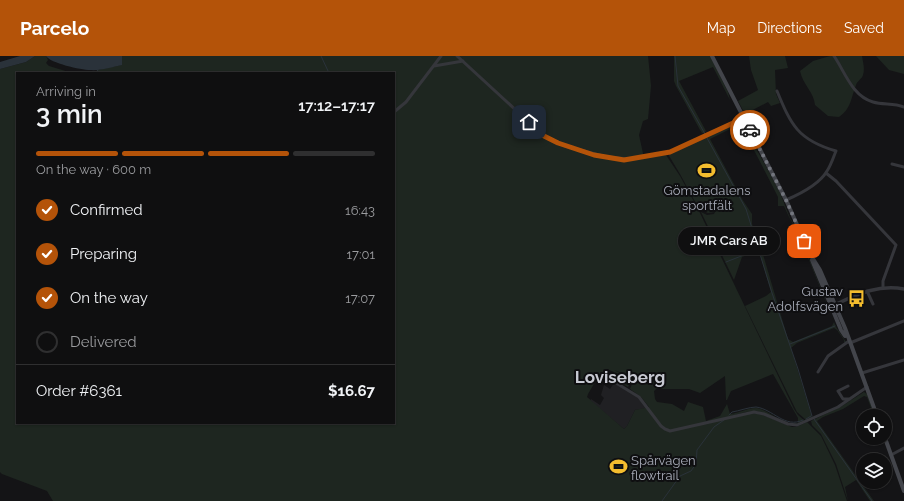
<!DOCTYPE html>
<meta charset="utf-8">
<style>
body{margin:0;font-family:Raleway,sans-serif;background:#181819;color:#f1f3f6;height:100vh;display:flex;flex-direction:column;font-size:15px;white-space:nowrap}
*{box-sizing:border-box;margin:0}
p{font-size:13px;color:#9b9c9f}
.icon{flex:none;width:22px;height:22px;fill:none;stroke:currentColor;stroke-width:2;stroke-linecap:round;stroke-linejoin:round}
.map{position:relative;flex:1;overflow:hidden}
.sheet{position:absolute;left:16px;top:16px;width:379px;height:352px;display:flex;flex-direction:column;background:#0f0f10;border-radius:0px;box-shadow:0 1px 3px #0004,0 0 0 1px #2f2f30}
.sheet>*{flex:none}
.controls{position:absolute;left:856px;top:353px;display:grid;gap:8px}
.controls a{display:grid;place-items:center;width:36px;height:36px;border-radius:50%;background:#0f0f10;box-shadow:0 1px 3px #0004,0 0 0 1px #2f2f30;font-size:20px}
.pin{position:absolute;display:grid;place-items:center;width:34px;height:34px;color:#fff;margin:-17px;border-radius:8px;box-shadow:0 2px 6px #0006}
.courier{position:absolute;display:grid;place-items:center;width:40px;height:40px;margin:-20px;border:3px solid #b45309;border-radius:50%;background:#fff;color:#222;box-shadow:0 1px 5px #0007}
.bubble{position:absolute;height:28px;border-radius:14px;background:#0f0f10;box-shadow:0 1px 3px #0004,0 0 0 1px #2f2f30;font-size:13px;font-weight:600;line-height:28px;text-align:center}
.overview em{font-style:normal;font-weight:600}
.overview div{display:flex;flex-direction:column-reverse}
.overview{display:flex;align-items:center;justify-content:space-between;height:68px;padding:0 20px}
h1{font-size:26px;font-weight:600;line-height:30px}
.bar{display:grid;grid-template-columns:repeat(4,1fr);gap:6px 4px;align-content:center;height:48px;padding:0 20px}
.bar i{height:5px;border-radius:3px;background:#2f2f30}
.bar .on{background:#b45309}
.bar p{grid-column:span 4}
.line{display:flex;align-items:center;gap:10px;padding:0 20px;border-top:1px solid #2f2f30}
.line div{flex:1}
ol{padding:0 20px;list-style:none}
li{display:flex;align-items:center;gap:12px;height:44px}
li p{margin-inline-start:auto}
li .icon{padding:4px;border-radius:50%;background:#b45309;color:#fff;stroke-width:4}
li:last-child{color:#9b9c9f}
li i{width:22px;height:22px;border:2px solid #2f2f30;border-radius:50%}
header{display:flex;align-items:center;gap:24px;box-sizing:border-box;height:56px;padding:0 20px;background:#b45309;color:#fff}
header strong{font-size:19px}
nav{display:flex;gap:22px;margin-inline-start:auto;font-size:14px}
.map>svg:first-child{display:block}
.built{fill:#202023}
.green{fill:#1e2620;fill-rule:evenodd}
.water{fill:#2a323a}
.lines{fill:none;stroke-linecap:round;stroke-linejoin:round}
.stream{stroke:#2a323a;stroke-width:1}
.minor{stroke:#35363b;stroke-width:3}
.tertiary{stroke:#35363b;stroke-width:3.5}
.secondary{stroke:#43454b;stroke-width:4}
.done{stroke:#73767e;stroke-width:4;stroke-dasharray:0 7.2}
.route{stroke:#b45309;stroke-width:5}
.labels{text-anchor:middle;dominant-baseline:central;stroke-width:4;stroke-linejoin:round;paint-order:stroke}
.poi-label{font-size:13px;fill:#a6aab6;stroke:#0f0f11}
.district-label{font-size:17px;font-weight:bold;fill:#c7c9d2;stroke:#0f0f11}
</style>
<header>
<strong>Parcelo</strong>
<nav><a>Map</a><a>Directions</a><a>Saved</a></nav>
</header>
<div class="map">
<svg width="904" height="445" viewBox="0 0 904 445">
<rect width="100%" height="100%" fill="#141416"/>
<path class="built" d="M614,327l21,11 12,14 -12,2 -8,16 -3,3 -34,-28 1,-2 9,6 4,-7 -3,-3 3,-10 6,4z"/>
<path class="green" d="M35,0h11l2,4 -2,3 3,3 23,7h-55v350h377v-350h-299l2,-3 24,-5 1,-9h526l3,30 -3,33 -5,2 -4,14 5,23 22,-3 14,21 19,35 95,198 4,6 7,6 -11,4 -37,-14 -11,1 -25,7 32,-6 10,2 29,12h4l11,-5 14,14 14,29 12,36h-794l-6,-10 -45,-17 -2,-2v-403l26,-7zM607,313l7,3 -3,6 17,9 4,-8 -18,-9 19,7 1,2 -4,10 11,8 8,10 -14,3 -8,16 -3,3 -37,-32 1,-3 13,-22 7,5 -3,-4zM773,318l25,44v5c-15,4 -31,-15 -42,-15 -9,0 -17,5 -26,6l-3,-10 -7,12 -14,5 -3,-14 -15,-5 -4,9 -12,-7 -15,-2 -2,-3 -1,-8 2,-2h33l11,4 25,-17 1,24h1l4,-9z
M674,0h36l18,36 2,8 -17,-33 -34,14 27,50 -2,2h-2l-2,-3 -24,-44 -2,-5z
M749,0h36l3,12 -13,2 1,24 4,9 -9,3 -3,-4 -23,12 -7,-13 20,-11 -7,-20z
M830,0h32c1,6 3,13 1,19 -1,4 -6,6 -7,10 -5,13 -5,24 -17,32l-11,-1 -13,-11c-1,-13 -12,-20 -15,-34l13,-10z
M876,0h28v18l-15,-4z
M738,67l4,1 25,44 13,25 10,25 8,12 38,97 10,15h-2v-2l-7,-10 -3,-2 -37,15 -6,5 21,69 -6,3 -9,-8 -52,-106 21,-10 5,-4 -12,-41 -17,6 -8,23 -33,-68 6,3 7,-1 1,-2 -7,1 -9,-4 -19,-35 -12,-20zM738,69l4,2 31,60 5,10v9h6l5,11 9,16 36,89 -2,4 -39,16 -5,-3 -26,-88 -10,-27v-10l-10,-15 -32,-60z
M864,336l3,2 8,22h-1l-7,-19 -3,-1 -21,13 -20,8 -6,4 57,80h-4l-14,-21 -11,7 3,14 -12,-37 -15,-30 -9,-9 -1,-4 31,-15z"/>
<path class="water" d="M20,0h15l-9,6 -26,7v-7z
M46,0h76v9c-10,2 -22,6 -32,5 -9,0 -40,-7 -44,-14z"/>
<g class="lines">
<path class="stream" d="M321,0l8,17
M675,0l3,30 27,48
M97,17l1,-4
M707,82l39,71 26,84 26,76 14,47
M726,206l33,-13
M790,288l45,-18
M729,359l3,-3c7,-1 17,-5 24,-5 17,2 29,22 47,13
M806,363l5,-3
M814,363l58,82
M662,445l18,-25 11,-5 5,-7 1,-14 17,-23 10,-7"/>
<path class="minor" d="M457,0l87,80 21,10 42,11 23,2 40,-7 74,-34
M834,0c11,16 18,40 39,46 10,3 21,1 31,5
M434,10l29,-5
M777,35c14,34 21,49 59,60 -3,7 -5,14 -9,20 -8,14 -27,23 -41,29
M394,56l12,-10 35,-46
M892,108l12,3
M826,117l10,8 60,64 -13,36v6
M867,235l6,13
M850,287l54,-22
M818,316l10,-16 21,-15
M862,317l42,-13
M603,319l36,22 22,29 4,3 5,2 84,-19 10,2 24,10 9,1 41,-18 29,-20
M848,330l-10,5 5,8h7
M891,399l13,-7"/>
<path class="tertiary" d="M832,250c24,-11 45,-22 72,-17"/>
<path class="secondary" d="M712,0l75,146 23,52 10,16 25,58 32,88
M812,204l29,70 4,6
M885,382l19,53"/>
</g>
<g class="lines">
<path class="done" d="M750,74l37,72 17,39"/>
<path class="route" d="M529,66l15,14 14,7 36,12 30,5 46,-8 74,-34 6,12"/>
</g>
<defs>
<symbol id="stadium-bare" viewBox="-9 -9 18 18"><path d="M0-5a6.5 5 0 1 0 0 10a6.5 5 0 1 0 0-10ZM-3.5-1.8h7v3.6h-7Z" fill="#f4bd2e" stroke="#0f0f11" stroke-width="2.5" paint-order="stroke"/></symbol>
<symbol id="bus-bare" viewBox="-9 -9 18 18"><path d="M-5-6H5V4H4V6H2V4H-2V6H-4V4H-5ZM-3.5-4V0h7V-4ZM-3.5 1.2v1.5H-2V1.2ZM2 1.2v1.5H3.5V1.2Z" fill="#f4bd2e" stroke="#0f0f11" stroke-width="2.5" paint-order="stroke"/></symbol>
</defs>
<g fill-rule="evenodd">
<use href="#stadium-bare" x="694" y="102" width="25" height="25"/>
<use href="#bus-bare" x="844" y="230" width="25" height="25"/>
<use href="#stadium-bare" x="606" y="398" width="25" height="25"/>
</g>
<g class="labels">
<g class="poi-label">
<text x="707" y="134">Gömstadalens<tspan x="707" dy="15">sportfält</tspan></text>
<text x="843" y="235" text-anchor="end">Gustav<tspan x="843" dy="15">Adolfsvägen</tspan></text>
<text x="631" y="404" text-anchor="start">Spårvägen<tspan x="631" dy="15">flowtrail</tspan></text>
</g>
<g class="district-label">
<text x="620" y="321">Loviseberg</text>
</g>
</g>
</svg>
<div class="controls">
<a><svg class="icon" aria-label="locate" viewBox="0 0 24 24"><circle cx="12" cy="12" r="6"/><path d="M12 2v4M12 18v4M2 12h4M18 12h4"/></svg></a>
<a><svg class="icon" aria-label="layers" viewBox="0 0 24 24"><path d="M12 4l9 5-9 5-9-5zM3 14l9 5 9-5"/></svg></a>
</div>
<div class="pin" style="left:804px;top:185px;background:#ea580c"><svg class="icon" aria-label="bag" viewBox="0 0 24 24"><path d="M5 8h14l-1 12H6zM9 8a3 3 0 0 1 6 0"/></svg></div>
<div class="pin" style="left:529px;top:66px;background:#1f2937"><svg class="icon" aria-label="home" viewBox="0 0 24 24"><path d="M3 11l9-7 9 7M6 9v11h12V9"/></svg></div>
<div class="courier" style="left:750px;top:74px"><svg class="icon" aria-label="car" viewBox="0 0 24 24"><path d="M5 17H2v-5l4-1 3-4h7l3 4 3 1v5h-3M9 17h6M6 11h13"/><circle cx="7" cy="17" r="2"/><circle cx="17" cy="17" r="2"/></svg></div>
<div class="bubble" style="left:678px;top:171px;width:102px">JMR Cars AB</div>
<section class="sheet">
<div class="overview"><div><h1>3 min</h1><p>Arriving in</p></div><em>17:12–17:17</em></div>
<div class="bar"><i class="on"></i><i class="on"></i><i class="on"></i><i></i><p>On the way · 600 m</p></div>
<ol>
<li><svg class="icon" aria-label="check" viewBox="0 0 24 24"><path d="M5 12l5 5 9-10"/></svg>Confirmed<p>16:43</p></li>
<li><svg class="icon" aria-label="check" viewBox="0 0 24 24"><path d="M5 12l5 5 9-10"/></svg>Preparing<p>17:01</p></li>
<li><svg class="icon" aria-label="check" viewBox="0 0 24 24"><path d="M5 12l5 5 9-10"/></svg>On the way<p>17:07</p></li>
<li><i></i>Delivered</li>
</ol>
<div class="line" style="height:52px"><div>Order #6361</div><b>$16.67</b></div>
</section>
</div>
